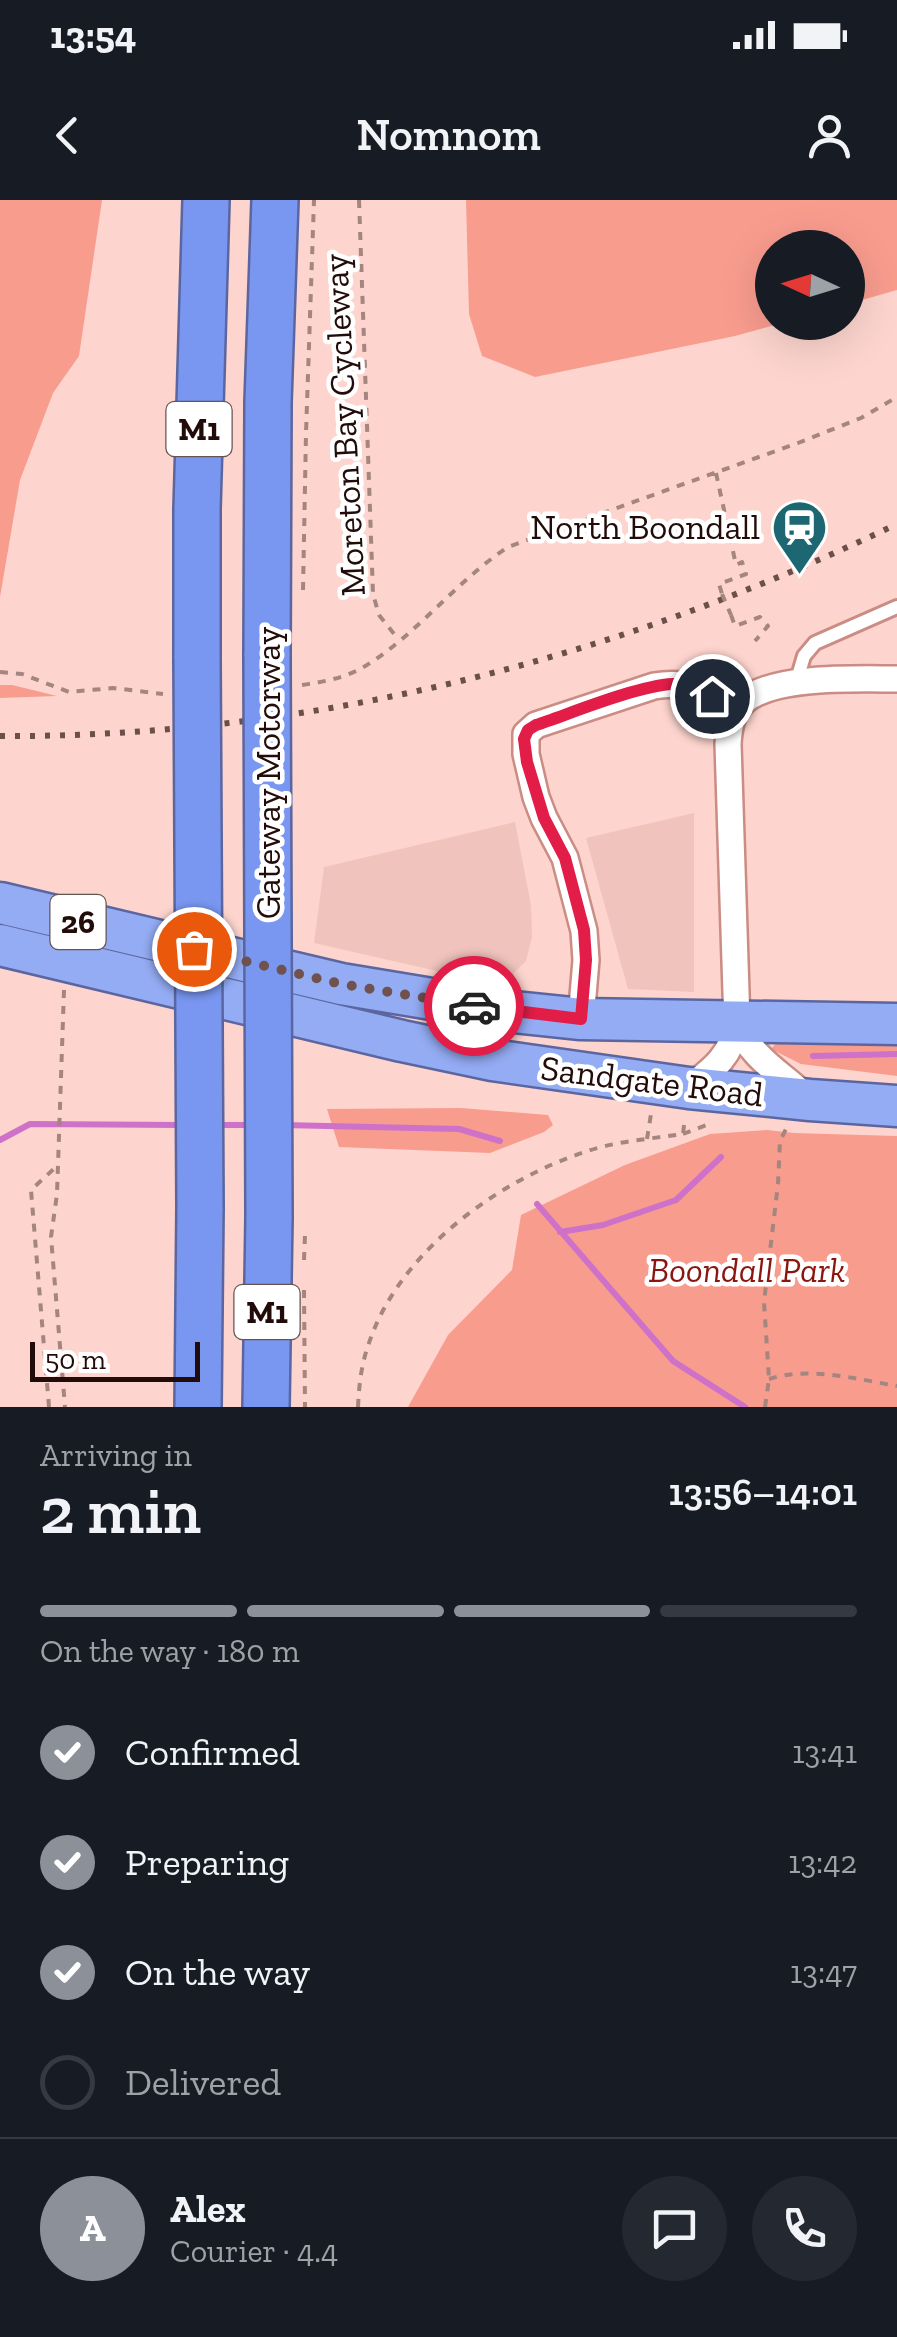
<!DOCTYPE html>
<meta charset="utf-8">
<style>
body{margin:0;font-family:"Zilla Slab",serif;background:#242831;color:#f1f3f6;height:100vh;display:flex;flex-direction:column;font-size:38px;white-space:nowrap}
*{box-sizing:border-box;margin:0}
p{font-size:32px;color:#9ea1a6}
.icon{flex:none;width:55px;height:55px;fill:none;stroke:currentColor;stroke-width:2;stroke-linecap:round;stroke-linejoin:round}
.map{position:relative;height:1207px;overflow:hidden}
.details{display:flex;flex-direction:column;background:#171b24;flex:1}
.details>*{flex:none}
.needle{width:65px;rotate:274deg}
.tools{position:absolute;left:755px;top:30px;display:grid;gap:20px}
.tools a{display:grid;place-items:center;width:110px;height:110px;border-radius:50%;background:#171b24;box-shadow:0 10px 40px #0002;font-size:50px}
.scale{position:absolute;left:30px;bottom:25px;width:170px;box-sizing:border-box;padding-left:10px;border:5px solid #220c09;border-top:0;font-size:28px;line-height:35px;white-space:nowrap;color:#220c09;-webkit-text-stroke:8px #fff;paint-order:stroke}
.pin{position:absolute;display:grid;place-items:center;width:85px;height:85px;color:#fff;margin:-42px;border:5px solid #fff;border-radius:50%;box-shadow:0 2px 10px #0007}
.courier{position:absolute;display:grid;place-items:center;width:100px;height:100px;margin:-50px;border:8px solid #e11d48;border-radius:50%;background:#fff;color:#222;box-shadow:0 2px 12px #0007}
.headline em{font-style:normal;font-weight:600}
.headline div{display:flex;flex-direction:column-reverse}
.headline{display:flex;align-items:center;justify-content:space-between;height:170px;padding:0 40px}
h1{font-size:65px;font-weight:600;line-height:75px}
.bar{display:grid;grid-template-columns:repeat(4,1fr);gap:15px 10px;align-content:center;height:120px;padding:0 40px}
.bar i{height:12px;border-radius:8px;background:#363941}
.bar .current{background:#8c9099}
.bar p{grid-column:span 4}
.line{display:flex;align-items:center;gap:25px;padding:0 40px;border-top:2px solid #363941}
.line div{flex:1}
.round{display:grid;place-items:center;flex:none;width:105px;height:105px;border-radius:52px;background:#242831}
ol{padding:0 40px;list-style:none}
li{display:flex;align-items:center;gap:30px;height:110px}
li p{margin-inline-start:auto}
li .icon{padding:10px;border-radius:50%;background:#8c9099;color:#fff;stroke-width:4}
li:last-child{color:#9ea1a6}
li i{width:55px;height:55px;border:5px solid #363941;border-radius:50%}
.status{display:flex;justify-content:space-between;align-items:center;height:70px;padding:0 50px;background:#171b24;direction:ltr}
.status svg{height:28px;fill:currentColor}
header{display:flex;justify-content:space-between;align-items:center;height:130px;padding:0 40px;background:#171b24;font-size:45px;font-weight:600}
.map>svg:first-child{display:block}
.built{fill:#f0c4bd}
.green{fill:#f89c8e}
.lines{fill:none;stroke-linecap:round;stroke-linejoin:round}
.stream{stroke:#ce71c9;stroke-width:6}
.service-casing{stroke:#ca8c83;stroke-width:18}
.minor-casing{stroke:#ca8c83;stroke-width:30}
.trunk-casing{stroke:#5b66a0;stroke-width:45}
.motorway-casing{stroke:#5b66a0;stroke-width:50}
.path{stroke:#a5857f;stroke-width:4;stroke-dasharray:8 8;stroke-linecap:butt}
.service{stroke:#fff;stroke-width:12}
.minor{stroke:#fff;stroke-width:25}
.trunk{stroke:#94acf4;stroke-width:40}
.motorway{stroke:#7997f1;stroke-width:45}
.rail{stroke:#6b4f4a;stroke-width:6;stroke-dasharray:5 10;stroke-linecap:butt}
.motorway-bridge-casing{stroke:#5b66a0;stroke-width:50;stroke-linecap:butt}
.path-bridge{stroke:#a5857f;stroke-width:4;stroke-dasharray:8 8;stroke-linecap:butt}
.motorway-bridge{stroke:#7997f1;stroke-width:45}
.done{stroke:#6f524e;stroke-width:10;stroke-dasharray:0 18}
.route{stroke:#e11d48;stroke-width:12}
.labels{text-anchor:middle;dominant-baseline:central;stroke-width:9;stroke-linejoin:round;paint-order:stroke}
.shield{fill:#fff;stroke:#645553;stroke-width:2.5}
.shield-label{font-size:32px;font-weight:bold;fill:#220c09}
.street-label{font-size:35px;fill:#220c09;stroke:#fff}
.poi-label{font-size:35px;fill:#220c09;stroke:#fff;text-anchor:end}
.park-label{font-size:35px;font-style:italic;fill:#8b1610;stroke:#fff}
</style>
<div class="status"><b>13:54</b><svg viewBox="0 0 49 12"><path d="M0 12V9h3v3zM5 12V6h3v6zM10 12V3h3v9zM15 12V0h3v12zM26 1h20v11H26zM47 4h2v5h-2z"/></svg></div>
<header><svg class="icon" aria-label="back" viewBox="0 0 24 24"><path d="M15 5l-7 7 7 7"/></svg>Nomnom<svg class="icon" aria-label="person" viewBox="0 0 24 24"><circle cx="12" cy="8" r="4"/><path d="M4 21q1-7 8-7t8 7"/></svg></header>
<div class="map">
<svg width="897" height="1207" viewBox="0 0 897 1207">
<rect width="100%" height="100%" fill="#fdd5ce"/>
<path class="built" d="M694,613v179l-66,-3 -42,-151z
M515,622l16,83 1,32 -6,24 -14,14 -27,7 -171,-39 10,-76z"/>
<path class="green" d="M0,0h102l-23,156 -26,37 -33,87 -20,117z
M466,0h431v90l-49,14v-56h-76v74l10,1 -47,13 -200,41 -53,-21 -13,-42z
M0,485h12l45,11 -57,2z
M897,829v47l-96,-12 -30,-15 8,-9z
M461,908l87,7 5,10 -9,7 -54,21 -151,-6 -12,-38z
M767,930l27,3 103,3v271h-489l40,-72 64,-65 9,-55 104,-50 85,-31z"/>
<g class="lines">
<path class="stream" d="M813,856l84,-2
M213,925h38
M283,925l176,4 41,12
M0,940l30,-16 151,1
M537,1004l136,157 72,46
M560,1032l43,-7 73,-25 45,-43"/>
<defs>
<path id="service" d="M796,483l8,-27 11,-13 82,-36"/>
<path id="minor" d="M581,819l5,-59 -2,-29 -19,-73 -21,-40 -8,-21 -10,-43v-20l10,-9 118,-39c36,-6 53,5 81,27
M737,823c14,35 44,50 70,75
M689,888c25,-19 43,-33 48,-65l-9,-279c1,-16 3,-31 16,-43 30,-26 114,-22 153,-22"/>
<path id="trunk" d="M0,703l341,81 163,27 77,8 316,5
M0,745l402,96 90,19 197,28 121,12 87,6"/>
<path id="motorway" d="M267,456l1,-254 7,-202
M197,458v-149l9,-309
M198,1207l2,-199
M266,1207l3,-190"/>
</defs>
<use href="#service" class="service-casing"/>
<use href="#minor" class="minor-casing"/>
<use href="#trunk" class="trunk-casing"/>
<use href="#motorway" class="motorway-casing"/>
<path class="path" d="M359,0l14,394 6,21 20,25
M716,273l20,92 6,-3 4,12 -27,10 3,10
M303,390l3,-157 8,-233
M731,415l4,11 25,-9 8,9 -13,15
M0,472l22,2 47,18 44,-4 50,6
M302,485c21,-3 42,-7 60,-17 53,-31 94,-87 146,-121l290,-104 63,-25 36,-21
M64,790l-7,204 -6,43 14,170
M683,934l29,-11
M647,939l4,-25
M304,1060l1,-25
M304,1090l1,117
M769,1179c41,-13 87,0 128,7
M49,1207l-18,-217 26,-24
M358,1207c1,-21 3,-41 10,-61 29,-92 128,-165 217,-194 31,-11 65,-13 98,-18l2,-17
M765,1207l4,-28 -5,-77 14,-118 2,-43 6,-12"/>
<use href="#service" class="service"/>
<use href="#minor" class="minor"/>
<use href="#trunk" class="trunk"/>
<use href="#motorway" class="motorway"/>
<path class="rail" d="M0,536c311,2 618,-78 897,-212"/>
<defs>
<path id="motorway-bridge" d="M267,456l2,561
M197,458l3,550"/>
</defs>
<use href="#motorway-bridge" class="motorway-bridge-casing"/>
<path class="path-bridge" d="M722,394l9,21"/>
<use href="#motorway-bridge" class="motorway-bridge"/>
</g>
<g class="lines">
<path class="done" d="M194,749l147,35 133,22"/>
<path class="route" d="M474,806l107,13 5,-59 -2,-30 -19,-72 -21,-40 -17,-56 -3,-23 4,-9 8,-5c34,-11 114,-45 147,-41 11,2 20,6 29,12"/>
</g>
<defs>
<symbol id="station-pin" viewBox="-11 -11 22 30"><path d="M0 17L-7.5 6A9.5 9.5 0 1 1 7.5 6Z" fill="#1d6772" stroke="#fff"/><path d="M-3-6H3Q5-6 5-4V2Q5 4 3 4L4.5 6H3L1.5 4h-3L-3 6H-4.5L-3 4Q-5 4-5 2V-4Q-5-6-3-6ZM-3.5-4v3h7v-3ZM-3.5 1v1.5H-2V1ZM2 1v1.5H3.5V1Z" fill="#fff"/></symbol>
</defs>
<g fill-rule="evenodd">
<use href="#station-pin" x="768" y="296" width="63" height="86"/>
</g>
<g class="labels">
<g class="shield">
<rect x="166.5" y="202" width="65" height="54" rx="8"/>
<rect x="50.5" y="695" width="55" height="54" rx="8"/>
<rect x="234.5" y="1085" width="65" height="54" rx="8"/>
</g>
<g class="shield-label">
<text x="199" y="229">M1</text>
<text x="78" y="722">26</text>
<text x="267" y="1112">M1</text>
</g>
<g class="street-label">
<text transform="translate(344 225) rotate(-93)">Moreton Bay Cycleway</text>
<text transform="translate(268 573) rotate(-90)">Gateway Motorway</text>
<text transform="translate(652 881) rotate(7)">Sandgate Road</text>
</g>
<g class="poi-label">
<text x="760" y="327">North Boondall</text>
</g>
<g class="park-label">
<text x="747" y="1070">Boondall Park</text>
</g>
</g>
</svg>
<div class="tools">
<a><svg class="needle" viewBox="-14 -14 28 28"><path d="M0-13l5 13h-10z" fill="#e53935"/><path d="M0 13l5-13h-10z" fill="#9ea1a6"/></svg></a>
</div>
<div class="scale">50 m</div>
<div class="pin" style="left:194px;top:749px;background:#ea580c"><svg class="icon" aria-label="bag" viewBox="0 0 24 24"><path d="M5 8h14l-1 12H6zM9 8a3 3 0 0 1 6 0"/></svg></div>
<div class="pin" style="left:712px;top:496px;background:#1f2937"><svg class="icon" aria-label="home" viewBox="0 0 24 24"><path d="M3 11l9-7 9 7M6 9v11h12V9"/></svg></div>
<div class="courier" style="left:474px;top:806px"><svg class="icon" aria-label="car" viewBox="0 0 24 24"><path d="M5 17H2v-5l4-1 3-4h7l3 4 3 1v5h-3M9 17h6M6 11h13"/><circle cx="7" cy="17" r="2"/><circle cx="17" cy="17" r="2"/></svg></div>
</div>
<section class="details">
<div class="headline"><div><h1>2 min</h1><p>Arriving in</p></div><em>13:56–14:01</em></div>
<div class="bar"><i class="current"></i><i class="current"></i><i class="current"></i><i></i><p>On the way · 180 m</p></div>
<ol>
<li><svg class="icon" aria-label="check" viewBox="0 0 24 24"><path d="M5 12l5 5 9-10"/></svg>Confirmed<p>13:41</p></li>
<li><svg class="icon" aria-label="check" viewBox="0 0 24 24"><path d="M5 12l5 5 9-10"/></svg>Preparing<p>13:42</p></li>
<li><svg class="icon" aria-label="check" viewBox="0 0 24 24"><path d="M5 12l5 5 9-10"/></svg>On the way<p>13:47</p></li>
<li><i></i>Delivered</li>
</ol>
<div class="line" style="height:180px"><b class="round" style="background:#8c9099;color:#fff">A</b><div><b>Alex</b><p>Courier · 4.4</p></div><a class="round"><svg class="icon" aria-label="chat" viewBox="0 0 24 24"><path d="M4 5h16v11H9l-5 4z"/></svg></a><a class="round"><svg class="icon" aria-label="phone" viewBox="0 0 24 24"><path d="M5 4h4l2 5-3 2q2 4 5 5l2-3 5 2v4C11 20 4 13 5 4z"/></svg></a></div>
</section>
